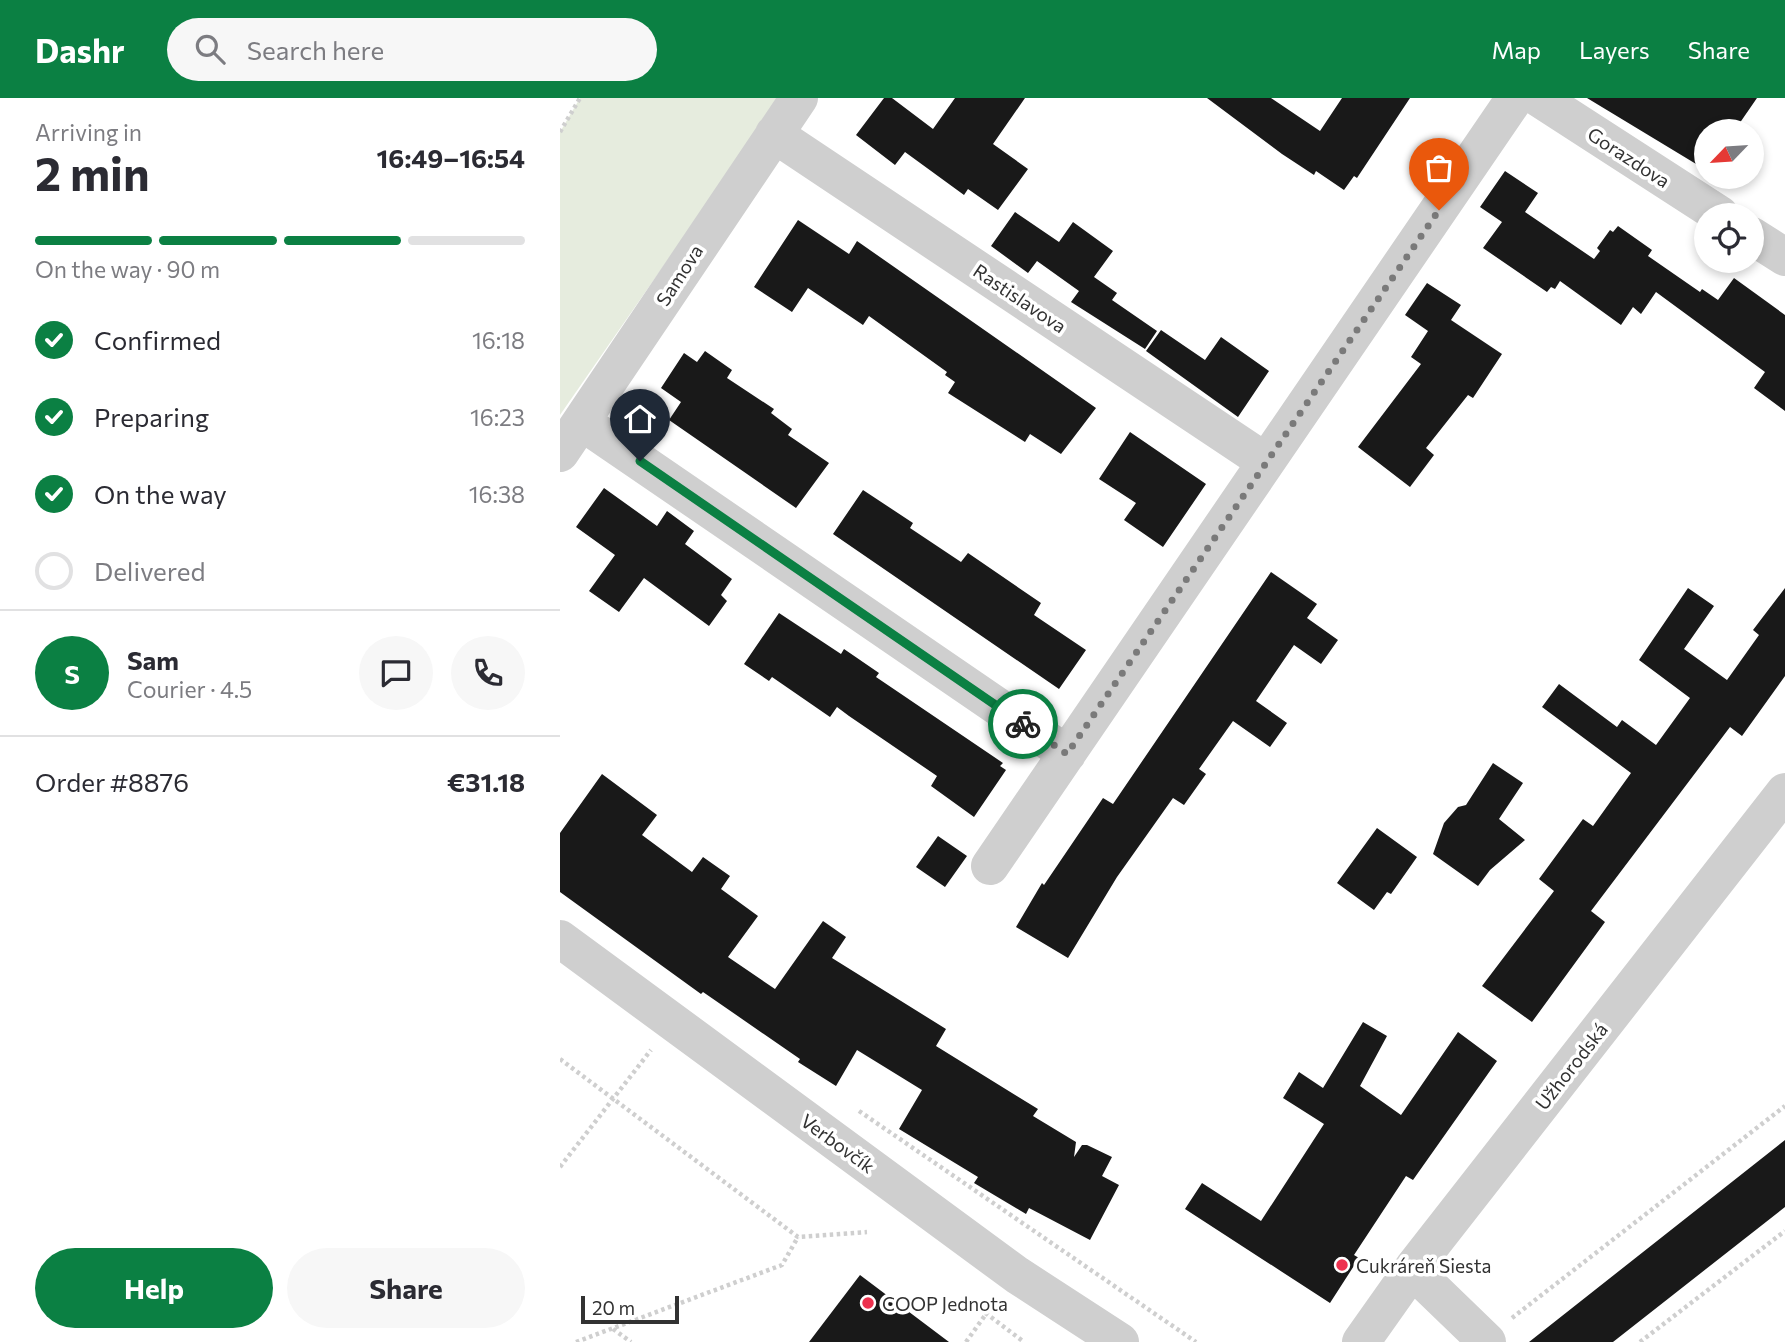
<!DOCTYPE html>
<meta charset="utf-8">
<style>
body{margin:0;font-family:Commissioner,sans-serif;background:#f7f7f7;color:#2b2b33;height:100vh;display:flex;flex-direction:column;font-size:26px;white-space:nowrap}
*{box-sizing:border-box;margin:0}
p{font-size:23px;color:#7c7c81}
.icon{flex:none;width:38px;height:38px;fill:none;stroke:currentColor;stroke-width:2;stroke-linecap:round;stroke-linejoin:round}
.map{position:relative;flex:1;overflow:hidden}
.sheet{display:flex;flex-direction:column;background:#fff;width:560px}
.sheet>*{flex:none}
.needle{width:46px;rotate:245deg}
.controls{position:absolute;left:1134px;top:21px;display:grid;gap:14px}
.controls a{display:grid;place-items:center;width:70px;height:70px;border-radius:50%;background:#fff;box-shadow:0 4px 10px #0003;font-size:35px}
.scale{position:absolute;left:21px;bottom:18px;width:98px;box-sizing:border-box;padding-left:7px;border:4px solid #323232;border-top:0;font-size:19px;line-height:24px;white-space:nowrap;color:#323232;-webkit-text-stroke:5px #fff;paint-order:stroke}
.pin{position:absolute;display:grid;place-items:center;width:60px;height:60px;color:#fff;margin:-72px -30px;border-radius:50% 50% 50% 0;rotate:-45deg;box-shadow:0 0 7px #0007}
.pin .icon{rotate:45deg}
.courier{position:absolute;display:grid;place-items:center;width:70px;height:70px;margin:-35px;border:5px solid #0b8043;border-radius:50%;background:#fff;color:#222;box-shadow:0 2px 9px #0007}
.summary em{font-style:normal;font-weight:700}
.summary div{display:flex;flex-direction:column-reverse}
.summary{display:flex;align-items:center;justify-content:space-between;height:119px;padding:0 35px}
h1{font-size:46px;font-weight:700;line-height:52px}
.bar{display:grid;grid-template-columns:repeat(4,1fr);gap:10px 7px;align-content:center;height:84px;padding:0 35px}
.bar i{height:9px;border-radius:5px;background:#e1e1e2}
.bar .active{background:#0b8043}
.bar p{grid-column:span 4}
.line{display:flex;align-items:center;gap:18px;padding:0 35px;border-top:2px solid #e1e1e2}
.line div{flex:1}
.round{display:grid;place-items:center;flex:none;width:74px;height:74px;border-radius:37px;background:#f7f7f7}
ol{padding:0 35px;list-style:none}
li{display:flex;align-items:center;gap:21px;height:77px}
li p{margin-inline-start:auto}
li .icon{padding:7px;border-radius:50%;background:#0b8043;color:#fff;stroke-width:4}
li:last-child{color:#7c7c81}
li i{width:38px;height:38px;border:4px solid #e1e1e2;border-radius:50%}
.primary-button{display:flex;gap:14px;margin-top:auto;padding:14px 35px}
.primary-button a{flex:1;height:80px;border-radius:42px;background:#0b8043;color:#fff;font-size:28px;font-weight:700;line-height:80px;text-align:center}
.primary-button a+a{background:#f7f7f7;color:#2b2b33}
header{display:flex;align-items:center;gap:42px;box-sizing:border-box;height:98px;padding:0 35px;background:#0b8043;color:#fff}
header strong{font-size:33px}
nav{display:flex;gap:38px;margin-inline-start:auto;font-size:24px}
.search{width:490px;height:63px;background:#f7f7f7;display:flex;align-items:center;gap:18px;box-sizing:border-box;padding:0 24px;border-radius:38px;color:#7c7c81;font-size:26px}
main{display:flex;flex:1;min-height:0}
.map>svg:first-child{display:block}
.green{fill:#e6ecde}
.building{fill:#191919}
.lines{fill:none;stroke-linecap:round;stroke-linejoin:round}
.path{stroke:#cfcfcf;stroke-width:4.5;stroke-dasharray:3.5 3.5;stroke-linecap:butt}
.minor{stroke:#cfcfcf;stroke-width:38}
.done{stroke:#7a7a7a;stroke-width:7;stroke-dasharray:0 12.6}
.route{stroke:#0b8043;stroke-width:9}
.poi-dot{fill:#ed314e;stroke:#fff;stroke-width:2.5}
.labels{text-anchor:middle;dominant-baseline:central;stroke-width:7;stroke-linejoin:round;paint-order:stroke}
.street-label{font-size:19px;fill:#323232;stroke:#fff}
.poi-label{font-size:19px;fill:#323232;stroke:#fff;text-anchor:start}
</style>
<header>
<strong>Dashr</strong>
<div class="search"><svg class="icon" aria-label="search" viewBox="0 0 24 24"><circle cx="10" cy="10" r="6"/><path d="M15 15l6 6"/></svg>Search here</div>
<nav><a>Map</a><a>Layers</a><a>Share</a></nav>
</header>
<main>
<section class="sheet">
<div class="summary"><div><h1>2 min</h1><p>Arriving in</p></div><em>16:49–16:54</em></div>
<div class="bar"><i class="active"></i><i class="active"></i><i class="active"></i><i></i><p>On the way · 90 m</p></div>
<ol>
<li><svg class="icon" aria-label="check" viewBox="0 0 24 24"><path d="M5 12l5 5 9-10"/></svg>Confirmed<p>16:18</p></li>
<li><svg class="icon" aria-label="check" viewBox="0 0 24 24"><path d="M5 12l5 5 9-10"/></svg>Preparing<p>16:23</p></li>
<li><svg class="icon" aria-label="check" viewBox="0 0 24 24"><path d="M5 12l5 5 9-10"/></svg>On the way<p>16:38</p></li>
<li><i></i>Delivered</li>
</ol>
<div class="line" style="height:126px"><b class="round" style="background:#0b8043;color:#fff">S</b><div><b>Sam</b><p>Courier · 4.5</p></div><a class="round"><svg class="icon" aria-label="chat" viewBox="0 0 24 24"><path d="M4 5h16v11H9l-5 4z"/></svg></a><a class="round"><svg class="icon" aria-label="phone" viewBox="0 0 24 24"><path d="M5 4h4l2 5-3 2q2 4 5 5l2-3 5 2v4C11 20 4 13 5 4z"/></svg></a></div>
<div class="line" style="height:91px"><div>Order #8876</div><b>€31.18</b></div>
<div class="primary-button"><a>Help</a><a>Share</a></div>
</section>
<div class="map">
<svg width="1225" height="1244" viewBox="0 0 1225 1244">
<rect width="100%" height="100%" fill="#fff"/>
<path class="green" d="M20,0h200l-220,317v-283z"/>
<path class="building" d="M324,0h8l41,31 22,-31h70l-32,46 35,25 -30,41 -30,-21 -4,6 -59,-43 -10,13 -39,-30z
M647,0h64l49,33 22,-33h68l-53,80 -3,-2 -10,14 -28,-19 -2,4 -32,-21z
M1027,0h170l-20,29 7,4h-38v39z
M945,73l33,22 -13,19 69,47 6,-8 -3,-3 13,-18 3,2 5,-6 34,24 -4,6 52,36 2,-3 16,11 16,-22 51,37v96l-31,-23 11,-16 -109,-80 -15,22 -8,-7 -12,18 -61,-44 -5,8 -4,-2 -4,5 -64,-44 19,-26 -22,-15z
M455,114l44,30 14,-20 40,29 -19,26 23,16 -5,7 45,31 -12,18 -74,-47 8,-11 -42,-30 -9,12 -37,-27z
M238,122l51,34 8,-13 239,167 -35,46 -31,-20 -5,8 -77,-49 7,-11 -10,-7 2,-3 -78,-56 -6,9 -55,-37 -16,24 -38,-25z
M867,185l34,22 -10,15 51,34 -29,44 -5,-3 -42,53 8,7 -24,32 -52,-40 63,-83 -10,-7 17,-26 -23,-16z
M601,232l44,30 16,-23 48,34 -31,46 -92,-66z
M145,253l27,19 -5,8 47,31 -3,4 21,16 -4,6 41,28 -33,45 -127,-88 12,-18 -20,-14 23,-35 13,9z
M570,334l76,52 -43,63 -39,-27 12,-17 -37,-24z
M44,390l53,38 10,-15 27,20 -9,13 47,35 -11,16 6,6 -18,25 -65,-48 -25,34 -30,-21 26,-36 -39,-28z
M303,392l50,33 -3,5 51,34 7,-9 73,50 -7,12 52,35 -27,39 -226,-155z
M711,474l46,32 -10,14 31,22 -17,24 -27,-19 -38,56 31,22 -17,24 -37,-26 -34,48 7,5 -22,31 -11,-7 -56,79 -49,81 -52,-31 26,-44 2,2 59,-87 10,6z
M1128,490l26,18 -30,43 43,31 32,-45 -6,-5 32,-42v88l-43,60 -12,-9 -139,184 14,11 -73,100 -50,-36 72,-95 -15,-12 44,-60 10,7 38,-53 -89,-66 17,-23 58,43 5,-7 34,25 34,-47 -51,-38z
M219,515l62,41 3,-5 35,24 -3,4 127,86 -3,3 6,4 -32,47 -43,-31 6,-10 -88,-60 -12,-9 -7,10 -58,-40 -3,4 -25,-17z
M933,665l30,20 -24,36 26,21 -35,30 -12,16 -45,-32 11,-31 14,-16 8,-2z
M42,676l55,41 -15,20 50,37 11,-15 27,19 -9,13 37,27 -30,41 47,32 48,-68 23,16 -14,21 114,71 -10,17 102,63 -5,7 43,26 -2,15 8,-12h5l25,12 -10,19 17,9 -29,55 -61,-32 -3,6 -52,-31 4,-6 -79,-48 23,-39 -65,-40 -21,36 -38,-24 2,-3 -97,-67 -2,2 -141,-102v-59z
M817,730l40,29 -26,37 -4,-2 -13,18 -37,-27z
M378,738l29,20 -22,31 -29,-20z
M803,924l24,14 -27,50 41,29 57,-83 39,29 -84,119 -7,-4 -52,79 5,3 -29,45 -145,-94 17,-26 59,38 63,-97 -41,-26 16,-26 24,16z
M1225,1042v67l-172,135h-84z
M300,1177l89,67h-140z"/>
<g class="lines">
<path class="path" d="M0,34l20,-34
M0,961l238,178 69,-5
M299,1013l337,231
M0,1069l91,-117
M403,1198l61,46
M952,1220l273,-212
M53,1231l18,13
M16,1244l206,-77 16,-28
M406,1244l20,-28
M1080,1244l145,-111"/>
<path class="minor" d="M979,0l181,117
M214,36l492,328
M1192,138l33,21
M22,324l485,332
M0,355l239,-355
M430,768l525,-768
M0,841l457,336 103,67
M854,1169l13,17 60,58
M801,1244l53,-75 371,-475"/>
</g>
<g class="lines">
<path class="done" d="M463,626l44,30 372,-544"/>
<path class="route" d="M80,363l383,263"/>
</g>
<g class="poi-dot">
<circle cx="782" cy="1167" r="7"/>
<circle cx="308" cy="1205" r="7"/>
</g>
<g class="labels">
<g class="street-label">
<text transform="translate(1069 59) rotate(33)">Gorazdova</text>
<text transform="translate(119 177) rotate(-57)">Samova</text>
<text transform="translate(460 200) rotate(34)">Rastislavova</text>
<text transform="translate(1011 968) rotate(-52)">Užhorodská</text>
<text transform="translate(278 1045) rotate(36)">Verbovčík</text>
</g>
<g class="poi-label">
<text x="796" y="1167">Cukráreň Siesta</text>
<text x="322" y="1205">COOP Jednota</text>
</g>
</g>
</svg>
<div class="controls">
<a><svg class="needle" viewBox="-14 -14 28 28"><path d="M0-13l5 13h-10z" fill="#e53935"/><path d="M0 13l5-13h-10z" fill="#7c7c81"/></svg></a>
<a><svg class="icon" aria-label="locate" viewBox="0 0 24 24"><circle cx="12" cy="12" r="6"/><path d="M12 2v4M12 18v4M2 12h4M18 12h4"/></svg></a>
</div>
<div class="scale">20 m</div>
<div class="pin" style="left:879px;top:112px;background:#ea580c"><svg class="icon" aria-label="bag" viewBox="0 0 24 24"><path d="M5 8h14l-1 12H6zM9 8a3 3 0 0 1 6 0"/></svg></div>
<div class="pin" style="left:80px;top:363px;background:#1f2937"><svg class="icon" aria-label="home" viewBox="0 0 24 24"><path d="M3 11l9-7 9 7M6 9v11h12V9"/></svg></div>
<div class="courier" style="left:463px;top:626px"><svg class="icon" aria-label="bike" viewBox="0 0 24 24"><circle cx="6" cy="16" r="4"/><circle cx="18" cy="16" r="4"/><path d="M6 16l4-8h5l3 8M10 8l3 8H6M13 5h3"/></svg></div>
</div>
</main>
